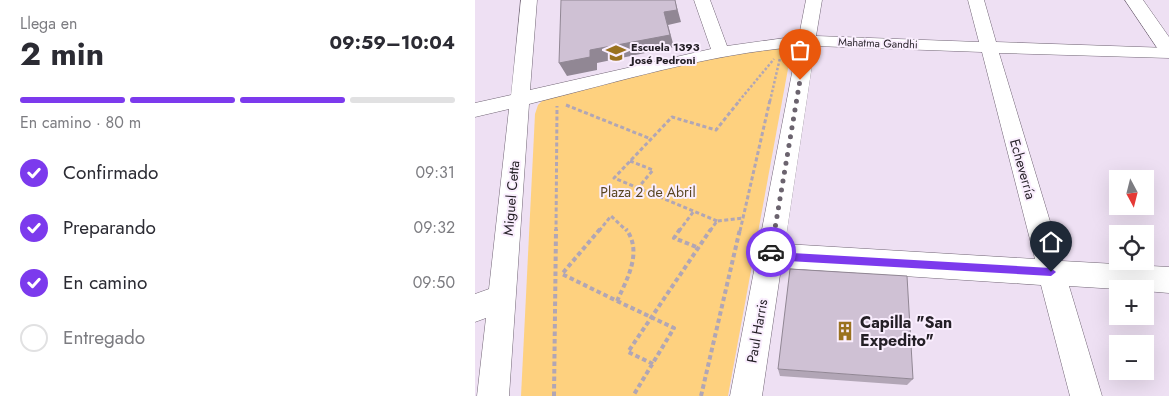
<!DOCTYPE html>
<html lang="es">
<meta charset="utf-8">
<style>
body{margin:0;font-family:Jost,sans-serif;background:#f2f2f3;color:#2b2b33;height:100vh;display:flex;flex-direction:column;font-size:19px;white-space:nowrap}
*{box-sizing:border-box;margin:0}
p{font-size:16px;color:#7c7c81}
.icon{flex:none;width:28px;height:28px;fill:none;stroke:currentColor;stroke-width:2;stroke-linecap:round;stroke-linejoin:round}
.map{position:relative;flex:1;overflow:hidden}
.panel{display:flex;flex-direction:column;background:#fff;width:475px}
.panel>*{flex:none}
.needle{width:32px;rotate:173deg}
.buttons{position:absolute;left:634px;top:170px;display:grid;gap:10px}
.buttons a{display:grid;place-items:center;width:45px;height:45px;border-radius:0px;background:#fff;box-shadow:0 5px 20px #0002;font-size:25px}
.pin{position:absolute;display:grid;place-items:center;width:42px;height:42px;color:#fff;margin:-51px -21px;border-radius:50% 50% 50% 0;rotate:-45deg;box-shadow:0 0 5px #0007}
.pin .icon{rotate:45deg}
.courier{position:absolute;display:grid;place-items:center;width:50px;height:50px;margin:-25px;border:4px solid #7c3aed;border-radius:50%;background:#fff;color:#222;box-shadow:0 1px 6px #0007}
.overview em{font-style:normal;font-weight:700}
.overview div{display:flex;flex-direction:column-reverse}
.overview{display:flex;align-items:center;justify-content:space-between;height:85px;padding:0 20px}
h1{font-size:32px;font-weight:700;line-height:38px}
.bar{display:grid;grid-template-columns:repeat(4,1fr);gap:8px 5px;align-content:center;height:60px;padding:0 20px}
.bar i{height:6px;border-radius:4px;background:#e1e1e2}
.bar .active{background:#7c3aed}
.bar p{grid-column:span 4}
ol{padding:0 20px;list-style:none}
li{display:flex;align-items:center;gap:15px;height:55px}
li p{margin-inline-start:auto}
li .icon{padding:5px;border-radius:50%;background:#7c3aed;color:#fff;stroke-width:4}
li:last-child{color:#7c7c81}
li i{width:28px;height:28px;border:2px solid #e1e1e2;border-radius:50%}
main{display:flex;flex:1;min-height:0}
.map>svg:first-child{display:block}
.green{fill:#fed17f}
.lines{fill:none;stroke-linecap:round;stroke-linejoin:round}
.minor-casing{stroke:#726676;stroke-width:1}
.tertiary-casing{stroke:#726676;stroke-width:1}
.path-far2{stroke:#b1a6b5;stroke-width:2.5;stroke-dasharray:2.5 2;stroke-linecap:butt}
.path-far1{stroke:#b1a6b5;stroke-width:3;stroke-dasharray:4 2.5;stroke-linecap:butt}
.path{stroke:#b1a6b5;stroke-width:4;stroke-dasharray:4.5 3;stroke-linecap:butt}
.minor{fill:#fff;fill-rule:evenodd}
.tertiary{fill:#fff;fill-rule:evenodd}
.wall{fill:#b2a6b6}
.shaded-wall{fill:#918794}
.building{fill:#cfc1d4;stroke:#918794}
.route{fill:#7c3aed}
.done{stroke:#6b636e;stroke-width:5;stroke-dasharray:0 9}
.labels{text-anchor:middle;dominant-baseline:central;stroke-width:4;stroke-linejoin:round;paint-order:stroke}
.far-street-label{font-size:11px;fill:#241f26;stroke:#faeefe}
.far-poi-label{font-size:11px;font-weight:bold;fill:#241f26;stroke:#faeefe;text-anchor:start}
.street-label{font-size:14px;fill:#241f26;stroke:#faeefe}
.park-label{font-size:14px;fill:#594521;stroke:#faeefe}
.near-poi-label{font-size:16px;font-weight:bold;fill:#241f26;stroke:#faeefe;text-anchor:start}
</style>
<main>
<section class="panel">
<div class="overview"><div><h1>2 min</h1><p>Llega en</p></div><em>09:59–10:04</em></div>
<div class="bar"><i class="active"></i><i class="active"></i><i class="active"></i><i></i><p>En camino · 80 m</p></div>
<ol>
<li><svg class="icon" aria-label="check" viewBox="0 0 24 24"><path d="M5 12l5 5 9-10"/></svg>Confirmado<p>09:31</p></li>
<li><svg class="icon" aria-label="check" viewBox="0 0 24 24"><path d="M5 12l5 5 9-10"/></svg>Preparando<p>09:32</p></li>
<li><svg class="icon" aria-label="check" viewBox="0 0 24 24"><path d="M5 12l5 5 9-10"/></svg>En camino<p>09:50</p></li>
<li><i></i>Entregado</li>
</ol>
</section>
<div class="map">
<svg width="694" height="396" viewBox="0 0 694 396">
<rect width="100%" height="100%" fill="#eee0f3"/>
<path class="green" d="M317,47l-64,349h-207l14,-282 3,-9 5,-5 180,-46z"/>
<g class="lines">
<defs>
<path id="minor" d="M46,0h16l-7,90 181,-41 -17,-49h16l17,46 72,-10 7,-36h16l-6,36 163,6 -11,-42h16l12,42 173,6v10l-170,-5 63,208 107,6v26l-24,-2v-2h-28l-48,-3 33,110h-32l-29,-111 -260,-17 -19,128h-32l67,-349c-90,7 -179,35 -268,57l-20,292h-32l9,-78 -11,4v-28l14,-5 20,-180 -34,8v-14l36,-8zM340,46l167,6 53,207 -250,-15z"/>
<path id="tertiary" d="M650,0h18l26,37v20l-7,-2z"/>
</defs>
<use href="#minor" class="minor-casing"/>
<use href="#tertiary" class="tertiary-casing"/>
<path class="path-far2" d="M264,101l35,-42
M295,101l10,-43"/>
<path class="path-far1" d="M91,105l85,34
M155,161l23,9 -15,18
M242,221l-103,-43 58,-61 44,13 24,-30
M81,231l1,-125
M124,231l12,-15 16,15
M204,231l15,-20
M235,231l7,-10 26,-3
M265,231l30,-131"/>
<path class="path" d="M125,229l-38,45 55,27
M205,229l-6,9 25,10
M142,301l57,27 -41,68
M142,301c10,-22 26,-49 9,-72
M178,364l-25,-12 83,-123
M79,396l2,-167
M226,396l39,-167"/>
<use href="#minor" class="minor"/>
<use href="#tertiary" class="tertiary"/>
</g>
<path class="wall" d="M303,369l135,10 -6,6 -127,-9z"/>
<path class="shaded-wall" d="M200,0l6,22 -13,3 6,22 -77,16v7l-30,6 -8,-13 31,-13 74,-38z"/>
<path class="building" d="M86,0h114l2,10 -13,2 6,23 -80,15v7l-31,6z
M315,269l117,7 6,103 -135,-10z"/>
<path class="route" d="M296,248l4,4 276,16 5,4 -5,4 -281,-16 -4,-4 2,-6z"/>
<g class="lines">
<path class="done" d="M296,252l29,-172"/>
</g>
<defs>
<symbol id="school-bare" viewBox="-9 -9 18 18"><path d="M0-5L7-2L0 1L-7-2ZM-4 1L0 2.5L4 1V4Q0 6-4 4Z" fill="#9a721f" stroke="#faeefe" stroke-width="2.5" paint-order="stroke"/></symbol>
<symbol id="building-bare" viewBox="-9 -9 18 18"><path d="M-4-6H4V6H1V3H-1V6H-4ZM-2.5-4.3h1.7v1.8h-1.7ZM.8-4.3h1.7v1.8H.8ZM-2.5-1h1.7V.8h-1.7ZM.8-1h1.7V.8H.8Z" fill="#9a721f" stroke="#faeefe" stroke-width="2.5" paint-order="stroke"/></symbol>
</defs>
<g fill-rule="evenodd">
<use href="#school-bare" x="127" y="39" width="28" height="28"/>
<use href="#building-bare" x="356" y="317" width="28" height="28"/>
</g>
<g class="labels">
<g class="far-street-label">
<text transform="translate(403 43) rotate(2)">Mahatma Gandhi</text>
</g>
<g class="far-poi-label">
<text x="156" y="47">Escuela 1393<tspan x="156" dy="13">José Pedroni</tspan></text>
</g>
<g class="street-label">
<text transform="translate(548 169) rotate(74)">Echeverría</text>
<text transform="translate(36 198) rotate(-85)">Miguel Cetta</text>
<text transform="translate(282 331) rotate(-80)">Paul Harris</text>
</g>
<g class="park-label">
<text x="173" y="192">Plaza 2 de Abril</text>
</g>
<g class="near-poi-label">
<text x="385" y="322">Capilla "San<tspan x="385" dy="18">Expedito"</tspan></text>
</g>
</g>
</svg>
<div class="buttons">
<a><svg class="needle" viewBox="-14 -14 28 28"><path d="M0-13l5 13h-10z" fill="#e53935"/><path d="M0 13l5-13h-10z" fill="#7c7c81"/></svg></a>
<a><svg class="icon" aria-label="locate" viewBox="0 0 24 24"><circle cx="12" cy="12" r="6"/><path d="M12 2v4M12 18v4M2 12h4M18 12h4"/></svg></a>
<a>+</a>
<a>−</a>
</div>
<div class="pin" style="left:325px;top:80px;background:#ea580c"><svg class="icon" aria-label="bag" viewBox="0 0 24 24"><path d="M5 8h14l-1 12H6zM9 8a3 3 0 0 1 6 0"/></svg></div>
<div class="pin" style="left:576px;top:272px;background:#1f2937"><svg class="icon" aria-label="home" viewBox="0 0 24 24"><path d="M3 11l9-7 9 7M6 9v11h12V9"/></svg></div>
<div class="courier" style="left:296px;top:252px"><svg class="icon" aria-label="car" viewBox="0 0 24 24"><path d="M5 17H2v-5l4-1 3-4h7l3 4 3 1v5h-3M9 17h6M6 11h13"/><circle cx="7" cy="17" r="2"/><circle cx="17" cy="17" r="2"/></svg></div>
</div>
</main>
